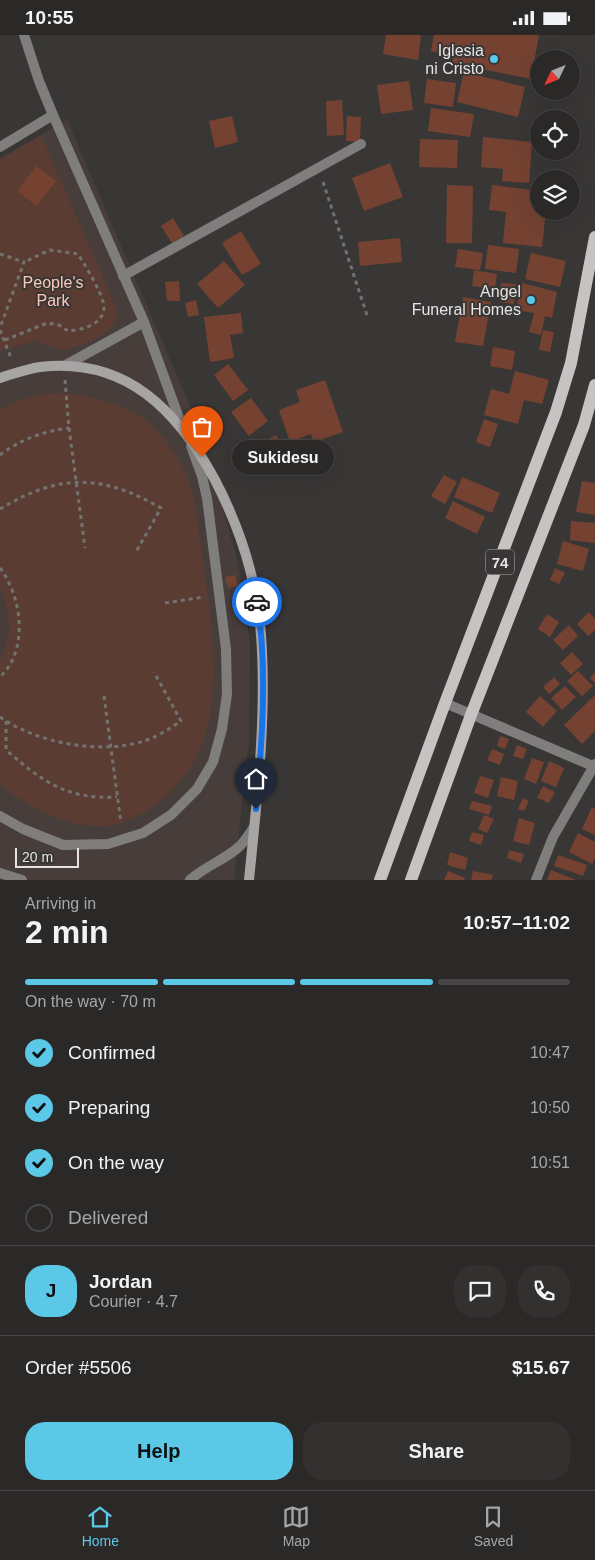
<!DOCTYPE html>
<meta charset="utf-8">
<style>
body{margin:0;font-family:Arial,sans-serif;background:#333130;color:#f1f3f6;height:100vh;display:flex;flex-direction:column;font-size:19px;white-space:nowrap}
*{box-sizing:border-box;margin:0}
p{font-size:16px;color:#a6a6a8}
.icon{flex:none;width:28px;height:28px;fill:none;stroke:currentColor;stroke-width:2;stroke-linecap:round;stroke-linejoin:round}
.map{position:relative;height:845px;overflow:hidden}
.details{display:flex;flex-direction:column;background:#2b2928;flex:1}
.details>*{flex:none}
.needle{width:32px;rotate:227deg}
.fabs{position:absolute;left:530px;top:15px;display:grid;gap:10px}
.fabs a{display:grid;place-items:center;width:50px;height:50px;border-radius:50%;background:#2b2928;box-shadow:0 5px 20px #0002,0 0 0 1px #474545;font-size:25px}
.scale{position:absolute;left:15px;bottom:12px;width:64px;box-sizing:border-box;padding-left:5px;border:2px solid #e5e4e3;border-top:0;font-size:14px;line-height:18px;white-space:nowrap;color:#e5e4e3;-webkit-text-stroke:4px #393736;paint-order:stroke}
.pin{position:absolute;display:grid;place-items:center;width:42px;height:42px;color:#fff;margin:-51px -21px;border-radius:50% 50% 50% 0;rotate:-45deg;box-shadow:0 0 5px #0007}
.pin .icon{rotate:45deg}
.courier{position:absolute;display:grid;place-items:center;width:50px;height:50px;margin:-25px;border:4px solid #1a73e8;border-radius:50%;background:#fff;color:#222;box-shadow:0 1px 6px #0007}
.bubble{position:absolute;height:35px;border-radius:18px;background:#2b2928;box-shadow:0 5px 20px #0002,0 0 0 1px #474545;font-size:16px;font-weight:700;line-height:35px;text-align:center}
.head em{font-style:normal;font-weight:700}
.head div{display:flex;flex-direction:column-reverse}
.head{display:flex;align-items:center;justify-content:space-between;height:85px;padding:0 25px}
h1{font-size:32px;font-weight:700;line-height:38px}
.bar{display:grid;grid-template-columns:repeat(4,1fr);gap:8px 5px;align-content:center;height:60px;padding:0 25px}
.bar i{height:6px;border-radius:4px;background:#474545}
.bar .selected{background:#5ac8e6}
.bar p{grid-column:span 4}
.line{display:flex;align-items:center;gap:12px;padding:0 25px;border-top:1px solid #474545}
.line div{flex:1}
.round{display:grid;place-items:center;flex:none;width:52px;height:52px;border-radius:20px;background:#333130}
ol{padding:0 25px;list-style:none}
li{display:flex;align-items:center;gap:15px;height:55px}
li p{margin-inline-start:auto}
li .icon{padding:5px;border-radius:50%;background:#5ac8e6;color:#111;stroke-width:4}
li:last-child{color:#a6a6a8}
li i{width:28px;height:28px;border:2px solid #474545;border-radius:50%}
.primary-button{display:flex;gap:10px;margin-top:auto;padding:10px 25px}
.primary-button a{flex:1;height:58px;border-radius:20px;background:#5ac8e6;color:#111;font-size:20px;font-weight:700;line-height:58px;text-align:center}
.primary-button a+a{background:#333130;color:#f1f3f6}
.status{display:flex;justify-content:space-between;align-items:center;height:35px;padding:0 25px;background:#2b2928;direction:ltr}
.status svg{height:14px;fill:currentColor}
.menu{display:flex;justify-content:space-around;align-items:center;height:70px;border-top:1px solid #474545;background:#2b2928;font-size:14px;color:#a6a6a8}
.menu a{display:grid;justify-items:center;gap:2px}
.menu .selected{color:#5ac8e6}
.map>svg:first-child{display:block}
.built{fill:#473e3b}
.green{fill:#5a3c32}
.building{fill:#754231}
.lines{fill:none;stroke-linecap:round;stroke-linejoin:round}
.path{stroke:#737271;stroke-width:3;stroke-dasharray:4 4;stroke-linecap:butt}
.lane{stroke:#7f7e7d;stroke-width:10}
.street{stroke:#7f7e7d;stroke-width:10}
.secondary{stroke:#a7a5a4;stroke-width:10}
.primary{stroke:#c6c3c2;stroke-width:12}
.done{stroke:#a9a7a6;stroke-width:5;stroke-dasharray:0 9}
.route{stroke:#1a73e8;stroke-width:6}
.poi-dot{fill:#5ac8e6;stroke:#393736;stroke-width:2}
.labels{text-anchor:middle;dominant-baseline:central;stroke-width:4;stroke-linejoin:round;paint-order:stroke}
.shield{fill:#393736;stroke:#b1b0af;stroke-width:1}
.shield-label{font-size:15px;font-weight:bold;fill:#e5e4e3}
.poi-label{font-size:16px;fill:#e5e4e3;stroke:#393736;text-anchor:end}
.park-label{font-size:16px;fill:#fcc8b7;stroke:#393736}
</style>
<div class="status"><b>10:55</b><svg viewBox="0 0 49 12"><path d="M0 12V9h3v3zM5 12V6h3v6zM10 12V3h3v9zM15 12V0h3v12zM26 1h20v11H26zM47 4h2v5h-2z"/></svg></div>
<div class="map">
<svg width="595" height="845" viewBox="0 0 595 845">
<rect width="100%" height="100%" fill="#393736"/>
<path class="built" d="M67,85l135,314 36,129 12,81 -1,96 -15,140h-234v-721z"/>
<path class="green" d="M41,100l74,170c1,4 2,9 2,12 -3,18 -39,29 -54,34l-28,-10 -35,10v-192z
M64,358c30,4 64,11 87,32 17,16 32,38 39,60 6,17 7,38 10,56 9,61 24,147 1,206 -15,40 -65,84 -110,79 -33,-4 -66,-20 -91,-42v-125c14,-22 10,-49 0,-72v-177c22,-13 39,-16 64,-17z"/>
<path class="building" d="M386,0h35l-3,25 -35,-6z
M434,0h105l-8,44 -79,-16 1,-7 -22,-5z
M464,37l61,15 -7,30 -61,-15z
M427,44l29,4 -3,24 -29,-4z
M409,46l4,29 -32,4 -4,-29z
M342,65l2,35 -17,1 -1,-35z
M431,73l43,6 -4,23 -42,-6z
M232,81l6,26 -23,6 -6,-27z
M347,81l14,1 -1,25 -14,-1z
M483,102l49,5 -3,41 -27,-2 1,-12 -22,-2z
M420,104l38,1 -1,28 -38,-1z
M390,128l13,34 -39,14 -12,-33z
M36,131l20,15 -19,25 -20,-15z
M447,150l26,1 -1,57h-26z
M492,150l47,6v20h7l-4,36 -39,-4 3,-31 -17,-2z
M173,183l11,18 -12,7 -11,-17z
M241,196l20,33 -19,11 -20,-32z
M400,203l2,24 -42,4 -2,-24z
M488,210l31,4 -3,24 -31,-4z
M458,214l25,4 -3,17 -25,-3z
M531,218l35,8 -6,26 -35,-8z
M224,226l21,24 -27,23 -21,-24z
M474,235l23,4 -2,15 -23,-3z
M179,246l1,20h-13l-2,-19z
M501,248l15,1 -2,20 -14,-2z
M522,248l35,9 -5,26 -7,-2 -4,19 -12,-3 5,-19 -18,-3z
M463,262l28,5 -8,44 -28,-4z
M196,265l3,15 -11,2 -3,-14z
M241,278l2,20 -13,2 4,23 -24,4 -6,-45z
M543,295l11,2 -4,20 -11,-2z
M493,312l22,4 -3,19 -22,-4z
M228,329l20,26 -15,11 -19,-26z
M515,336l34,9 -7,24 -18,-4 -6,24 -34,-9 7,-26 18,5z
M325,345l18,52 -29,10 -3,-8 -21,8 -11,-32 21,-8 -4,-12z
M251,363l17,23 -19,15 -18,-24z
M484,384l14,5 -8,23 -14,-5z
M276,400l12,21 -27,15 -12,-21z
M444,440l13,7 -12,22 -14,-8z
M462,442l38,16 -8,20 -38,-16z
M582,446l13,2v32l-19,-3z
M453,466l32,16 -8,17 -32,-16z
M571,486l24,2v20l-25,-3z
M563,506l26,8 -6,22 -26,-7z
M555,533l10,5 -6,11 -9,-4z
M235,540l3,11 -10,2 -3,-11z
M589,577l6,7v11l-7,6 -11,-12z
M547,579l12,8 -9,15 -12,-8z
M569,590l9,11 -15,14 -10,-10z
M572,617l11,12 -12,11 -11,-12z
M578,636l15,15 -11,10 -15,-15z
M595,637v11l-5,-5z
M554,642l6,7 -11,10 -6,-7z
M565,651l11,11 -14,13 -11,-12z
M595,660v36l-13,13 -18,-19z
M540,661l17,15 -14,16 -17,-15z
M500,701l9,3 -4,10 -8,-3z
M517,710l10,4 -4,10 -10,-3z
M492,714l12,5 -4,11 -13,-5z
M532,723l12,4 -8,22 -12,-5z
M549,726l15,7 -8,19 -15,-6z
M480,741l14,4 -6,18 -14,-5z
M501,742l17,4 -4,19 -17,-4z
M543,751l12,6 -6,11 -12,-5z
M523,763l6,3 -5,10 -6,-2z
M472,766l20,5 -3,9 -20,-6z
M592,772l3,2v26l-13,-6z
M484,780l10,4 -7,14 -9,-4z
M519,783l16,5 -6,22 -16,-4z
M472,797l12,3 -3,10 -12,-4z
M578,798l17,9v16l-3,6 -23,-12z
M509,815l15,4 -3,9 -14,-5z
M450,817l18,6 -3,12 -18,-5z
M558,820l29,10 -4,11 -29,-10z
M551,835l25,10h-29z
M448,836l17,7 -1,2h-20z
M473,836l20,4 -2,5h-20z"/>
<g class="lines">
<path class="path" d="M323,147l45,136
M0,219l24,8 -24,66
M0,295l11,28
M5,305l42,-17 12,2 9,6c13,-1 36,-6 36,-24 0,-11 -19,-42 -26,-53l-28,-4 -26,12
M65,345l4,48 16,120
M0,420c19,-15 44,-24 69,-27
M0,474c60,-36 101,-35 161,-1l-25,44
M0,533c22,29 29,82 0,109
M165,568l39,-6
M104,661l17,127
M0,682c37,26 100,38 144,24 13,-4 25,-12 37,-20l-27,-49
M6,686v29c36,31 61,50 111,47"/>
<path class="lane" d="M123,241l238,-132
M0,781l23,13 40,16 45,-1 35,-11 28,-18 26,-26 16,-27 9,-33 5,-35 -1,-45 -19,-151 -5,-22 -11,-30
M0,838l22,7
M190,845c15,-14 35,-20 50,-34 5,-5 10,-13 14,-19"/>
<path class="street" d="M24,0l15,46 14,34 91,207 39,107
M0,112l53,-32
M64,331l80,-44
M445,668l150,64
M536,845l17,-43 42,-73"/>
<path class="secondary" d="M0,343c13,-4 26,-9 40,-11 86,-10 137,43 175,113 25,48 42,100 46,155 6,81 -4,164 -12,245"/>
<path class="primary" d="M380,845l65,-177 111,-291 15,-49 24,-126
M411,845l60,-165 113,-290 11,-40"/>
</g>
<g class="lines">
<path class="done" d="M202,422c26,46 46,93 55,145"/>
<path class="route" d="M256,774c6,-65 12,-142 1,-207"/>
</g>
<g class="poi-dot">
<circle cx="494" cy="24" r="5"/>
<circle cx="531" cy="265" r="5"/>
</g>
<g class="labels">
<rect class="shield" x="486" y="514.5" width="28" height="25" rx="4"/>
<g class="shield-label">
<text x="500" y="527">74</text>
</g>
<g class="poi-label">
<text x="484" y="15">Iglesia<tspan x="484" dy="18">ni Cristo</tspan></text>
<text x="521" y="256">Angel<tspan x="521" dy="18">Funeral Homes</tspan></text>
</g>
<g class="park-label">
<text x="53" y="247">People's<tspan x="53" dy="18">Park</tspan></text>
</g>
</g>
</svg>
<div class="fabs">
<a><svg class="needle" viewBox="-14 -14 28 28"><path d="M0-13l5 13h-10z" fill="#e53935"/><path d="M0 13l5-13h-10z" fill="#a6a6a8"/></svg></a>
<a><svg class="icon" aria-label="locate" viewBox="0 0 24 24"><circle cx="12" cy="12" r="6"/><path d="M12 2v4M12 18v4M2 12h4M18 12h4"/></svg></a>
<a><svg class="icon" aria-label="layers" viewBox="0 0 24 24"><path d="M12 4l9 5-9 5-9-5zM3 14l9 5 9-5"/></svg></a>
</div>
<div class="scale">20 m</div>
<div class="pin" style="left:202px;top:422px;background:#ea580c"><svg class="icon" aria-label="bag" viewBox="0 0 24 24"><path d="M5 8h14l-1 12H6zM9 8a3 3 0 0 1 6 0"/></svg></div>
<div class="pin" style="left:256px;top:774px;background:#1f2937"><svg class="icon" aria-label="home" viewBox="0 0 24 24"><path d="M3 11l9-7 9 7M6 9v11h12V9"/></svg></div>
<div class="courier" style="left:257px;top:567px"><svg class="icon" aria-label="car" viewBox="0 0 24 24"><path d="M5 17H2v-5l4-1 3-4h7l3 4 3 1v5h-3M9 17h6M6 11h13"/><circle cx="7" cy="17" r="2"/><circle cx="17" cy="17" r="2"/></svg></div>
<div class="bubble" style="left:232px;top:405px;width:102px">Sukidesu</div>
</div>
<section class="details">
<div class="head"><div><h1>2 min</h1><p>Arriving in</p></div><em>10:57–11:02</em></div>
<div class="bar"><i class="selected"></i><i class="selected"></i><i class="selected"></i><i></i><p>On the way · 70 m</p></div>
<ol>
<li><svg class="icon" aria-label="check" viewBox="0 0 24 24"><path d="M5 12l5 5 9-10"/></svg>Confirmed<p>10:47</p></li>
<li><svg class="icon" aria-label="check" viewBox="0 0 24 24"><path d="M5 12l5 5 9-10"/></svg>Preparing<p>10:50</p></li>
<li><svg class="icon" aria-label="check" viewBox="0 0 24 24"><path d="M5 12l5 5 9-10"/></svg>On the way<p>10:51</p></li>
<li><i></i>Delivered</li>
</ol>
<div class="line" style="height:90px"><b class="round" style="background:#5ac8e6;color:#111">J</b><div><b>Jordan</b><p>Courier · 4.7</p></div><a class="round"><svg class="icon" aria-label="chat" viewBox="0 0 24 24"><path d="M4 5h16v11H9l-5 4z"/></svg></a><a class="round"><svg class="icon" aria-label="phone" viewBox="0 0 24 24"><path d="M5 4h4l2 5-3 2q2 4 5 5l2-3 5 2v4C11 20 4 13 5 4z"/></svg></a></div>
<div class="line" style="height:65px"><div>Order #5506</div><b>$15.67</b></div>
<div class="primary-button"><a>Help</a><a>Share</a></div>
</section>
<nav class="menu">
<a class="selected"><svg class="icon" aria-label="home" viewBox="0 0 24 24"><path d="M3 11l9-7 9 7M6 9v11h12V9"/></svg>Home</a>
<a><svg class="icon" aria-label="map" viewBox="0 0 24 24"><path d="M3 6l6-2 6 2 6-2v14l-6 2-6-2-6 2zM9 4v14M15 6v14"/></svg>Map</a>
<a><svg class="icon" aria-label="saved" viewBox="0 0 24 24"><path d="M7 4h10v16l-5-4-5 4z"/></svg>Saved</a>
</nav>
